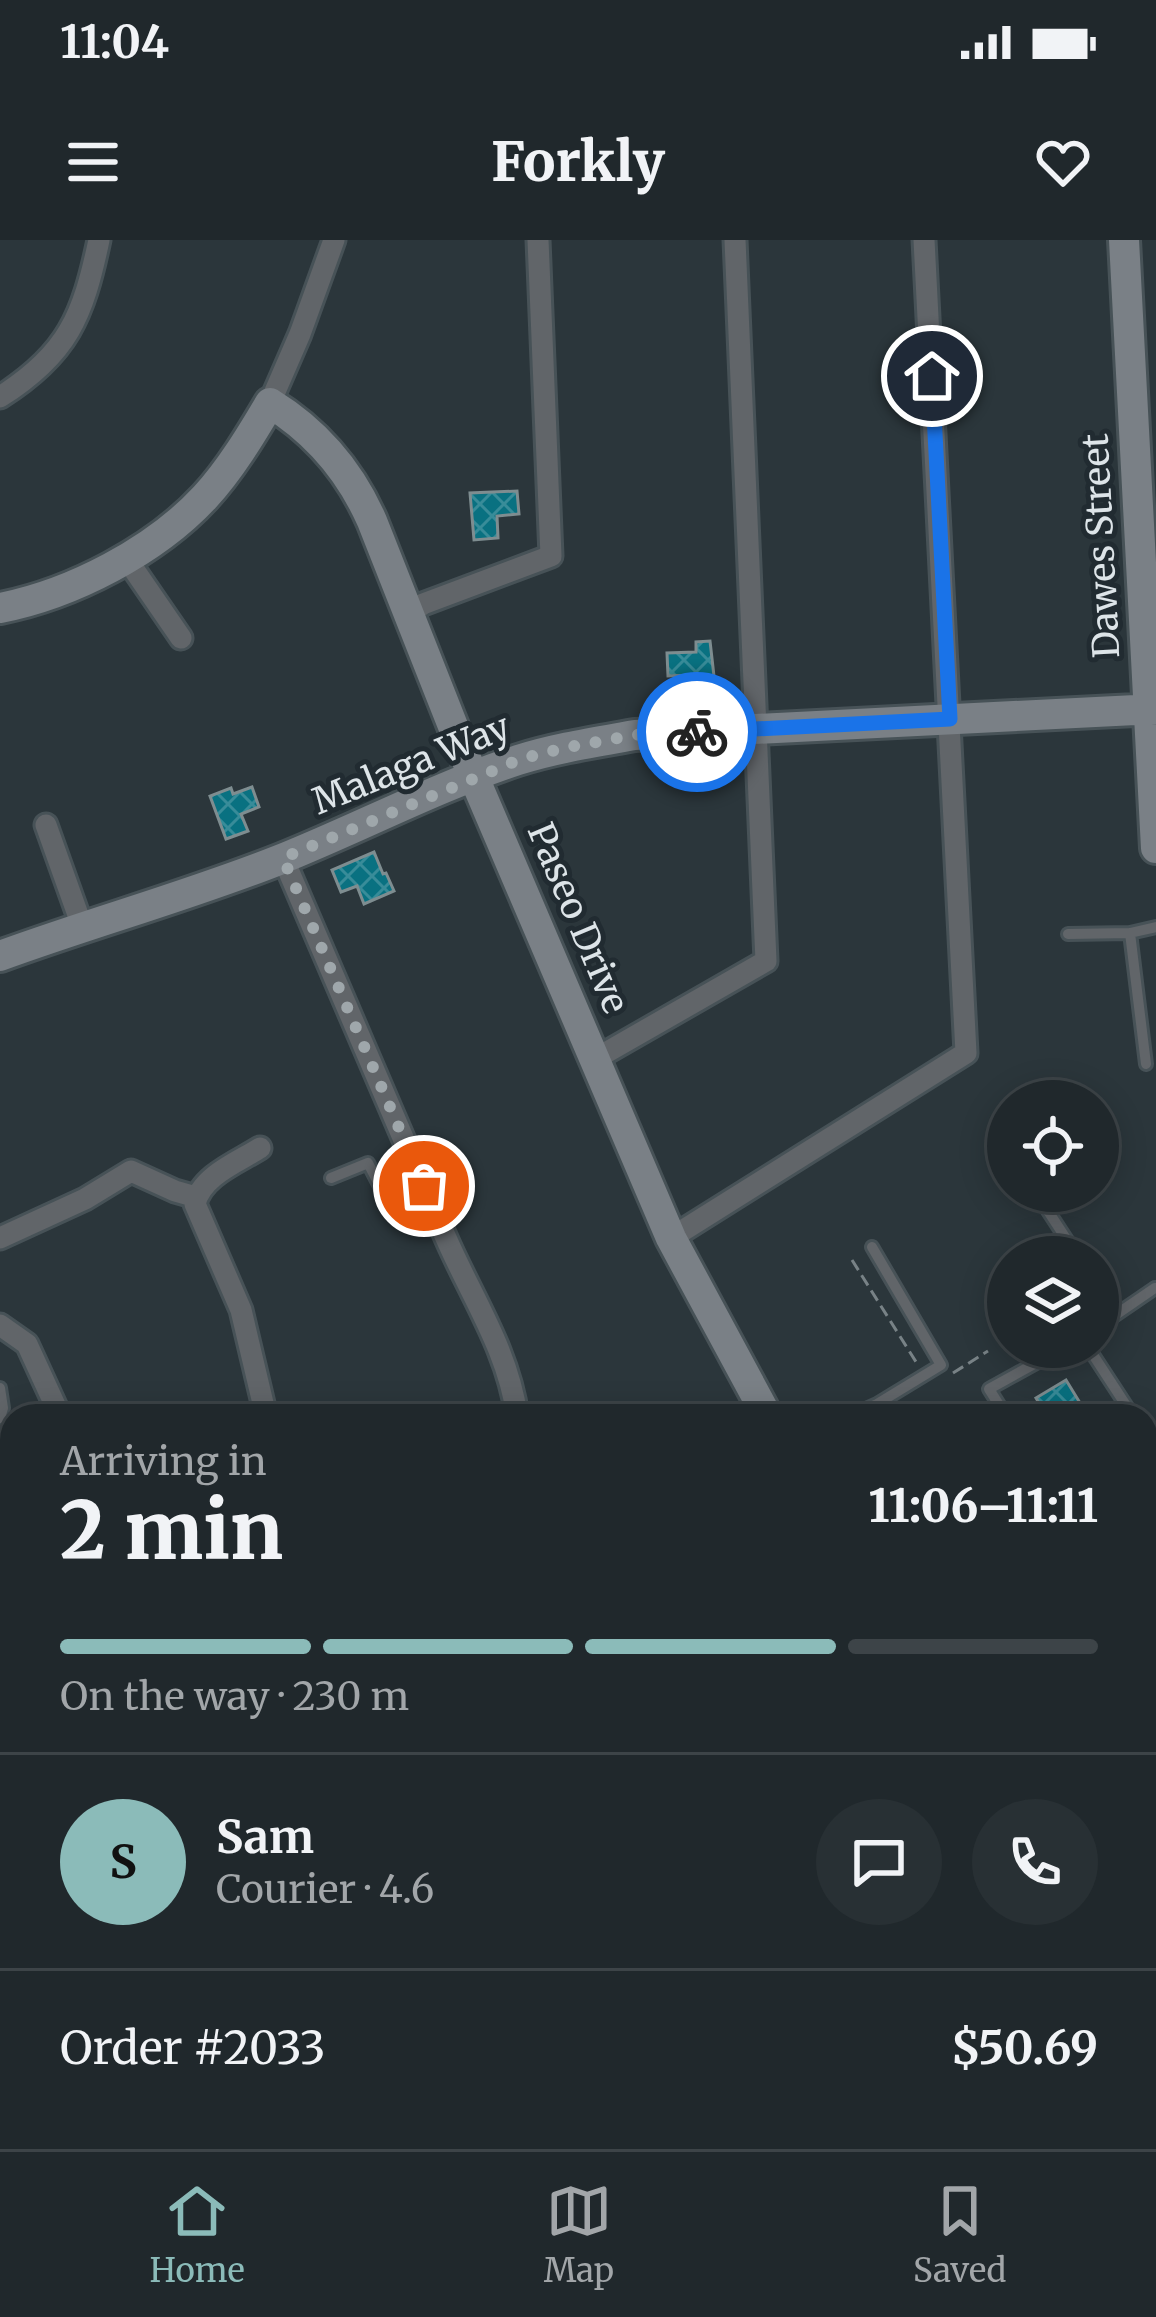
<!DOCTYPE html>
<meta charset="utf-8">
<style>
body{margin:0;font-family:Merriweather,serif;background:#283034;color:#f1f3f6;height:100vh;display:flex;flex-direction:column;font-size:45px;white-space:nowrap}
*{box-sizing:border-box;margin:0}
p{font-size:39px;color:#a2a6a9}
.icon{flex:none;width:66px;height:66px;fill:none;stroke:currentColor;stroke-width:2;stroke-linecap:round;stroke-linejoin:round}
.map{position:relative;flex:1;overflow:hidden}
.drawer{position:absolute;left:0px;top:1164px;width:1158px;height:747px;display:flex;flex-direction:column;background:#20282c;border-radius:36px 36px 0 0;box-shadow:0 6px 30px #0003,0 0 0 3px #3d4448}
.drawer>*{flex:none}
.buttons{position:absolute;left:987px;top:840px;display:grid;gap:24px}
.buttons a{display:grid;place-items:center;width:132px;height:132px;border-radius:50%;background:#20282c;box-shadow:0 6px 30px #0003,0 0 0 3px #3d4448;font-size:60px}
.pin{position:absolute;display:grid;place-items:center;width:102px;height:102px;color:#fff;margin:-51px;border:6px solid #fff;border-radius:50%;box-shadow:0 3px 12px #0007}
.courier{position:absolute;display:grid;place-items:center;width:120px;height:120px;margin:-60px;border:9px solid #1a73e8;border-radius:50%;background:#fff;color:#222;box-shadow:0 3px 15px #0007}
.head em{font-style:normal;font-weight:800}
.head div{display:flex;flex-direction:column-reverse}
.head{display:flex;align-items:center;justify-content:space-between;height:204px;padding:0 60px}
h1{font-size:78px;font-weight:800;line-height:90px}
.bar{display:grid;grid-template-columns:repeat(4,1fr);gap:18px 12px;align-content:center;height:144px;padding:0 60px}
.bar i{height:15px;border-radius:9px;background:#3d4448}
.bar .current{background:#8bbbb9}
.bar p{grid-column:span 4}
.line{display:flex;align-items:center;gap:30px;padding:0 60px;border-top:3px solid #3d4448}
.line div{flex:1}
.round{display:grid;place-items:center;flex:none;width:126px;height:126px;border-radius:63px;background:#283034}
.status{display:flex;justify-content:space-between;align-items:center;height:84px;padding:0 60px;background:#20282c;direction:ltr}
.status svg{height:33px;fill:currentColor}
header{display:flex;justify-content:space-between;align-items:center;height:156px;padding:0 60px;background:#20282c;font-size:54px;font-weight:800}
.tab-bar{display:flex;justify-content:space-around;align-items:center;height:168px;border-top:3px solid #3d4448;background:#20282c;font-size:33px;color:#a2a6a9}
.tab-bar a{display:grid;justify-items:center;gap:6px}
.tab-bar .current{color:#8bbbb9}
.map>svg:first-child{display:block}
.building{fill:url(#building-cross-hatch);stroke:#7e8d90;stroke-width:3}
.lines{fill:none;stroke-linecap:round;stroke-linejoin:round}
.lane-casing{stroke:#475257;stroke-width:16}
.street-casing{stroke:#475257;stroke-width:27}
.secondary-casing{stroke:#475257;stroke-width:36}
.path{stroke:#788286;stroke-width:3;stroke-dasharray:12 6;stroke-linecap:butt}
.lane{stroke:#616569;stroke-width:10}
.street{stroke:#616569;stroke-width:21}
.secondary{stroke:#7a8086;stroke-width:30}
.tram{stroke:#bac2c6;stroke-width:3}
.rail{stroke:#bac2c6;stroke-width:4.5}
.done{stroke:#9fa7ab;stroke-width:12;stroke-dasharray:0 21.6}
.route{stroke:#1a73e8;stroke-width:15}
.labels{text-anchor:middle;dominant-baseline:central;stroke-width:10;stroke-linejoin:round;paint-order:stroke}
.street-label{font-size:36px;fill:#dde4e8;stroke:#212b31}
</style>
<div class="status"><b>11:04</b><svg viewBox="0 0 49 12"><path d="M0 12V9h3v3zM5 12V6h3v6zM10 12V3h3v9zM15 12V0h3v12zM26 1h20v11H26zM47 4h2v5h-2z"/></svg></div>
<header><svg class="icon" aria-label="menu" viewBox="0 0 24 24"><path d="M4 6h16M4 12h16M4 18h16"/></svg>Forkly<svg class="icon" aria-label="heart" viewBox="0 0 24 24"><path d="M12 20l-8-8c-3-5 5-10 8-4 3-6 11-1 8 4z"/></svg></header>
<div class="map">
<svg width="1156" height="1909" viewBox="0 0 1156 1909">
<defs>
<pattern id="building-cross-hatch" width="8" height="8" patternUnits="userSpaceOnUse" patternTransform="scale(3)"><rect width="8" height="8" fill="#097181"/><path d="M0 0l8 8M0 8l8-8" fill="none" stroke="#388c99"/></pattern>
</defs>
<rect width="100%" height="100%" fill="#2b363b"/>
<path class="building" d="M517,251l2,23 -22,2 1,22 -24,2 -4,-47z
M710,401l6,53 -24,2 -2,-21 -22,1 -1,-23 29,-1v-10z
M252,547l7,20 -18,7 7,17 -22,8 -16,-43 21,-8 2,6z
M374,612l9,22 3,-1 8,18 -30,13 -7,-18 -16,6 -9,-22z
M1066,1140l22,36h-41l-11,-18z"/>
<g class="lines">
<defs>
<path id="lane" d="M1130,693l16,131
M1068,694l62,-1 26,-6
M331,938l37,-15 18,35 11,1 27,-13
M1035,951l43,66
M1098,1087l57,-39
M1088,1107l45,69
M0,1148l3,20 -3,10
M850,1176l27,-12 64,-39 -69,-118
M1006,1176l-17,-27 76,-42
M1146,1195l10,16
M0,1310l12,19
M0,1414l12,-17
M0,1792l12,-7
M0,1823l12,-7
M512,1899l6,10
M635,1899l6,10
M962,1899l1,10
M11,1909l16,-10
M569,1909l1,-10"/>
<path id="street" d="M0,157c68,-43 83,-81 99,-157
M270,163l30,-69 34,-94
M126,318l55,80
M410,373l13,-9 128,-48 -13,-316
M46,585l36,101
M283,618c54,127 109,253 163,380 26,60 62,112 71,178
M595,819l171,-98 -31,-721
M260,908c-22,14 -59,28 -65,56l46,106 25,106
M0,998l85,-39 46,-28 44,20 21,6
M671,998l295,-185 -42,-813
M0,1085l27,19 33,72
M1146,1502l10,-6
M1146,1614l10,-2"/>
<path id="secondary" d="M1124,0l32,608
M0,368c72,-14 155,-57 205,-111 25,-27 46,-62 65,-94 47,29 80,68 102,118l92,233 207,484 96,178
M0,716c93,-34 188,-60 279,-96 80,-32 157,-73 239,-100 38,-12 78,-18 117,-25l521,-26
M1146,1249l10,-7
M1146,1283l10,-7
M0,1672l12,19
M84,1909l15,-10
M132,1909l17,-10
M901,1909v-10"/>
</defs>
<use href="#lane" class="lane-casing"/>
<use href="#street" class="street-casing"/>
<use href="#secondary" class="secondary-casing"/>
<path class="path" d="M852,1020l66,105
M953,1133l35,-22"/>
<use href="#lane" class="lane"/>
<use href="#street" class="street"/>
<use href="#secondary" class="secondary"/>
<path class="tram" d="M1146,1332l10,-6
M233,1909l16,-10"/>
<path class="rail" d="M1146,1366l10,-7
M288,1909l16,-10
M869,1909v-10"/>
</g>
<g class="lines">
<path class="done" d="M424,946l-141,-328 238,-99 43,-11 71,-13 62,-3"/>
<path class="route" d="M697,492l253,-13 -18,-343"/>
</g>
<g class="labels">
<g class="street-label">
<text transform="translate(1101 306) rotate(-93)">Dawes Street</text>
<text transform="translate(411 524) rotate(-22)">Malaga Way</text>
<text transform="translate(578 678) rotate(67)">Paseo Drive</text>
</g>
</g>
</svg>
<div class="buttons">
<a><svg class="icon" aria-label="locate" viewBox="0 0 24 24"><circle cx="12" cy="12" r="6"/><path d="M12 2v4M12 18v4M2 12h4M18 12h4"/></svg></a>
<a><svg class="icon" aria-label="layers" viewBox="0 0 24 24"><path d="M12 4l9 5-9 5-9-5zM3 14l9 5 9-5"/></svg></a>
</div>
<div class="pin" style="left:424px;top:946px;background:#ea580c"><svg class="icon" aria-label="bag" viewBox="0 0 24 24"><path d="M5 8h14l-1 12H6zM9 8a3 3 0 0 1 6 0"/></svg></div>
<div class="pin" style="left:932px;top:136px;background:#1f2937"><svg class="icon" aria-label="home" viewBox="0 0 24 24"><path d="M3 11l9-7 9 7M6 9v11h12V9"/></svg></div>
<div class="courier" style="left:697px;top:492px"><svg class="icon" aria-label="bike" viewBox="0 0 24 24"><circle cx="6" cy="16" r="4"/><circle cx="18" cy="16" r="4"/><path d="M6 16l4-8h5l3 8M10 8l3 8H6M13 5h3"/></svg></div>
<section class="drawer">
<div class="head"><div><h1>2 min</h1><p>Arriving in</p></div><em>11:06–11:11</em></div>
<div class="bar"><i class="current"></i><i class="current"></i><i class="current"></i><i></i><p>On the way · 230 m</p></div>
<div class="line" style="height:216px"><b class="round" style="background:#8bbbb9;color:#111">S</b><div><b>Sam</b><p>Courier · 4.6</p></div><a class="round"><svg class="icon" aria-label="chat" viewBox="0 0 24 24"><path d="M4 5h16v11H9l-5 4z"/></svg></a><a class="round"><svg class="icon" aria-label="phone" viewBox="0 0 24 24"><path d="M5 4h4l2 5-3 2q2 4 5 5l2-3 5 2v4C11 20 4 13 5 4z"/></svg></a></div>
<div class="line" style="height:156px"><div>Order #2033</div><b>$50.69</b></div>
</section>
</div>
<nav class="tab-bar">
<a class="current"><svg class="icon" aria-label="home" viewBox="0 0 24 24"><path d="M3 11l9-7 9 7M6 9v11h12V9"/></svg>Home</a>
<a><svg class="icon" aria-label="map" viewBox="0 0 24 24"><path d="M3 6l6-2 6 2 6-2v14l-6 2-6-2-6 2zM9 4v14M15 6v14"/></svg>Map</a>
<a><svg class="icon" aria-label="saved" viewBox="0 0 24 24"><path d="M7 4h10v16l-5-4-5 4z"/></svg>Saved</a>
</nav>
